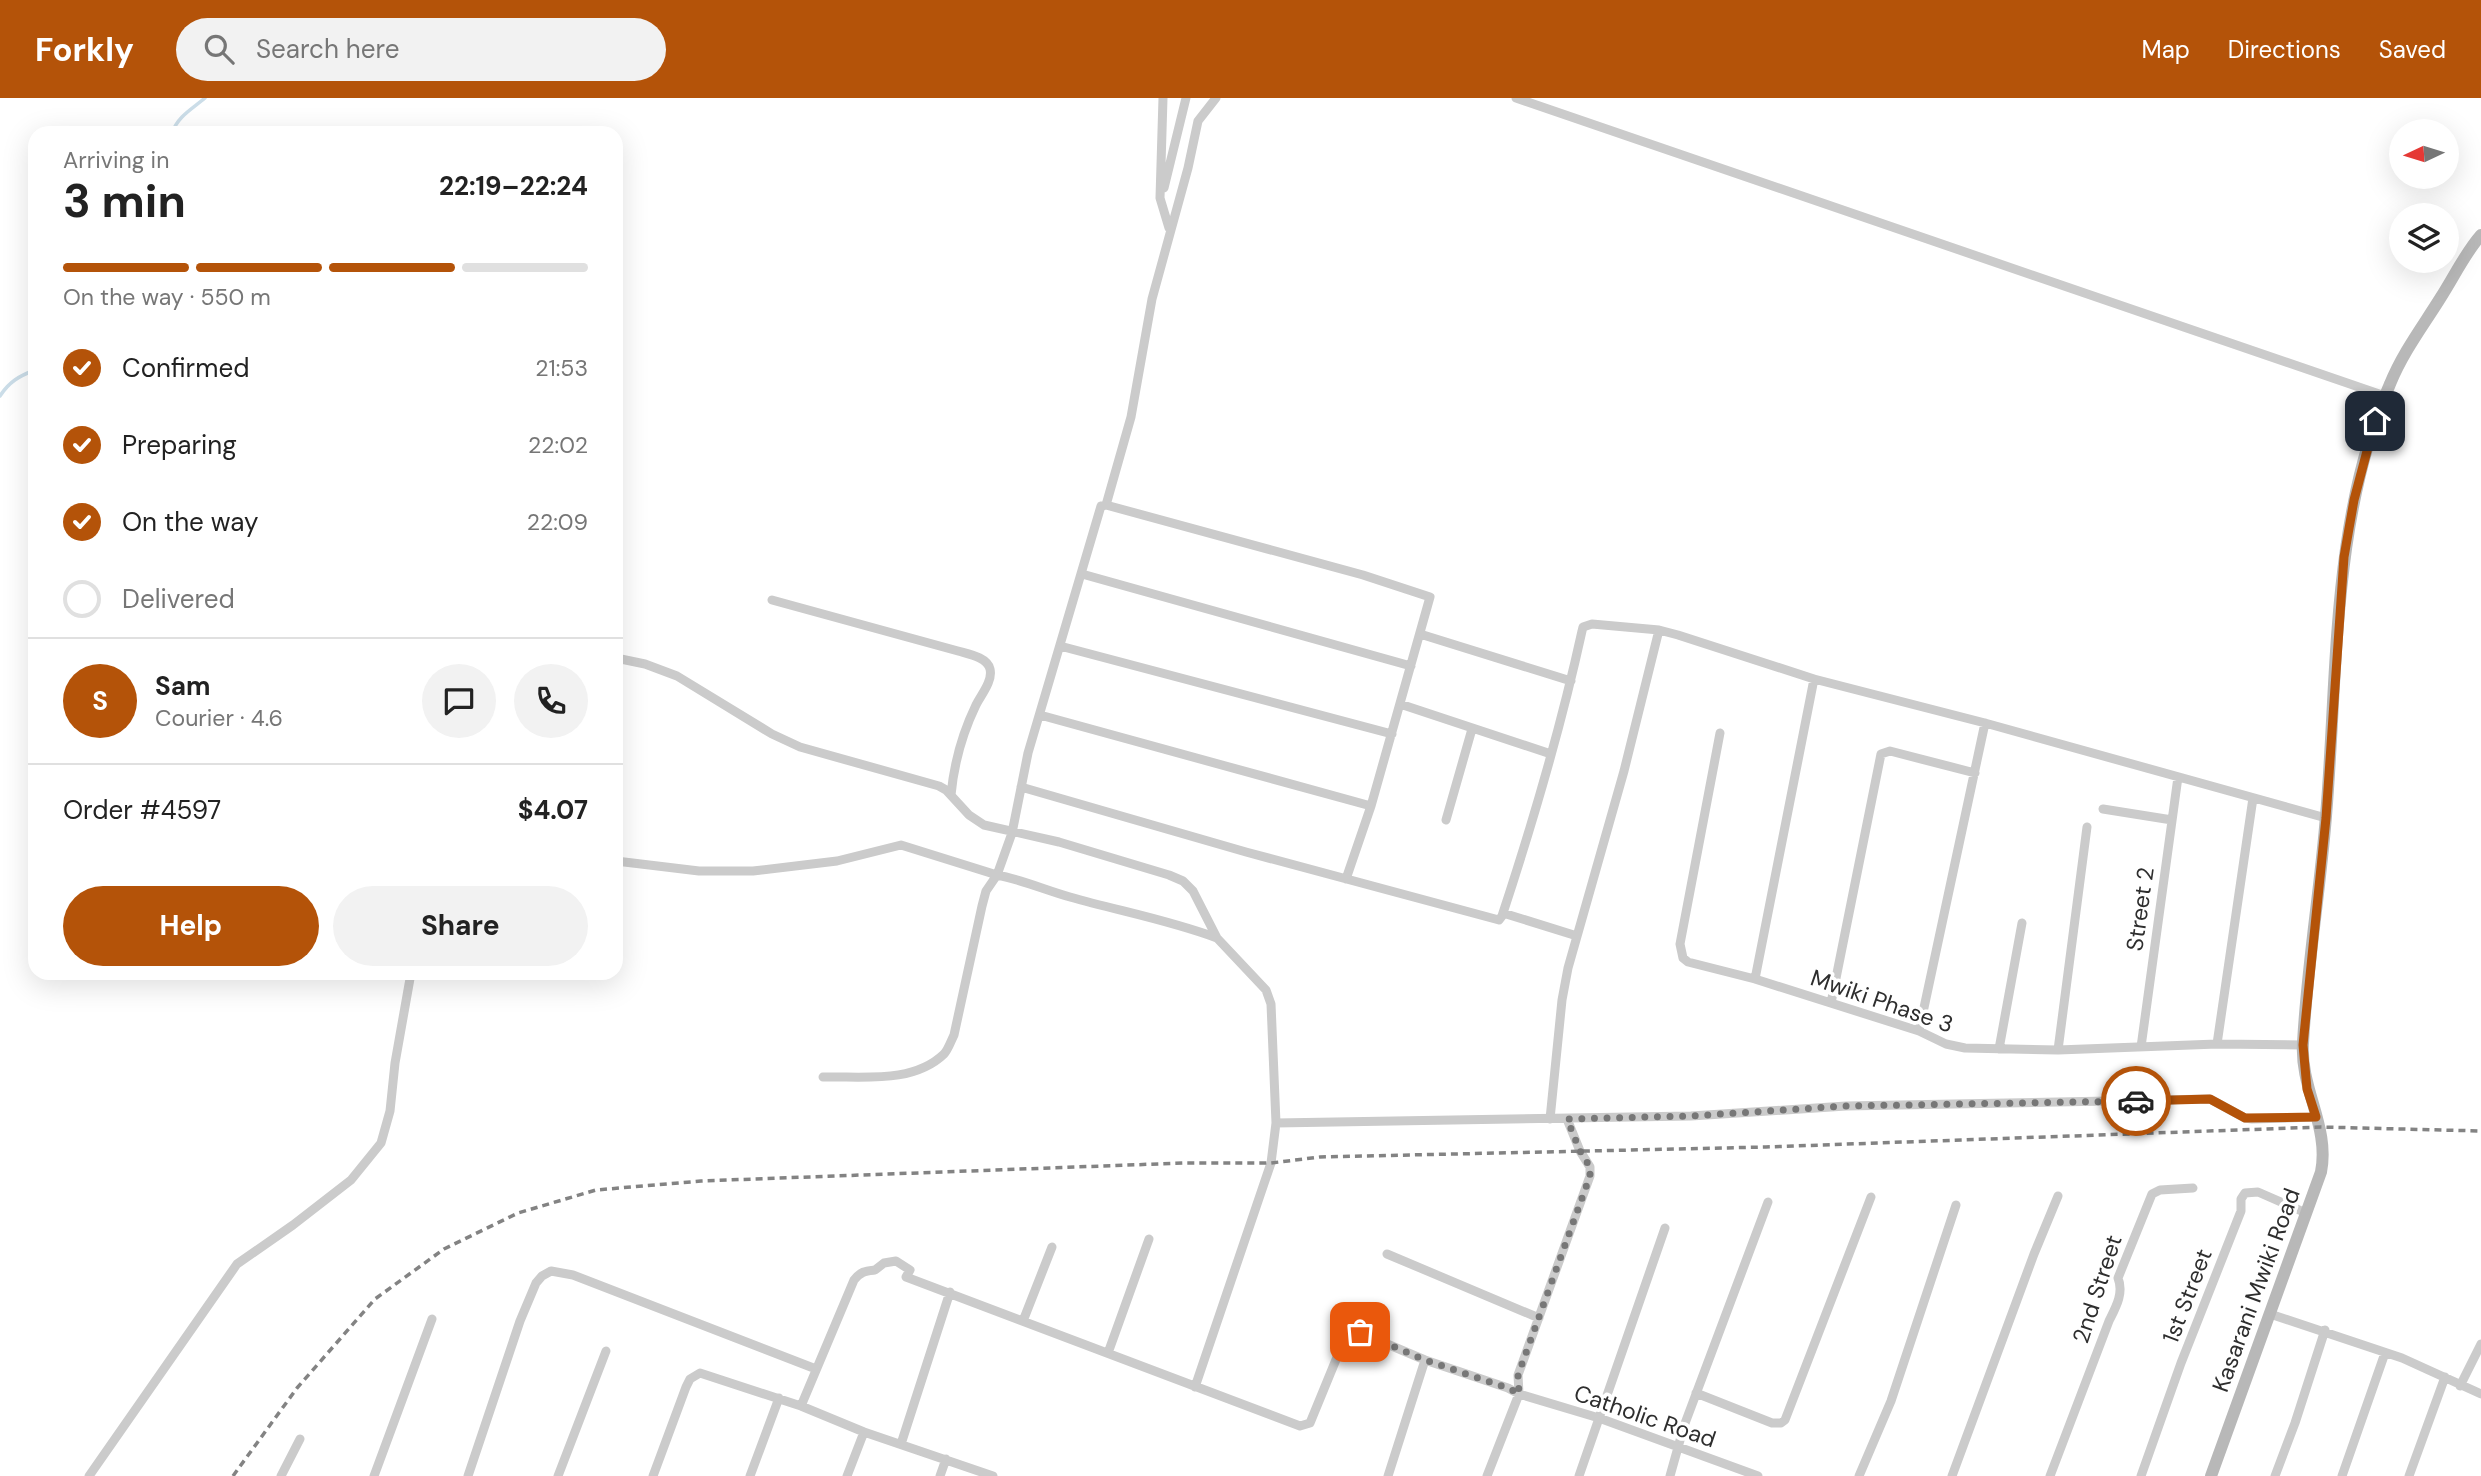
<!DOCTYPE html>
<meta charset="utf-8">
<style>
body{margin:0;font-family:"DM Sans",sans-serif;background:#f2f2f2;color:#222;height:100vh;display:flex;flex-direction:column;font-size:26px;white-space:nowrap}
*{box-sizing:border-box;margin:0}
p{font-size:23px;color:#767676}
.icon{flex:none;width:38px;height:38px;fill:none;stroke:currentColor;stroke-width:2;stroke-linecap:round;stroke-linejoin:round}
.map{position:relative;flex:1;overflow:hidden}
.side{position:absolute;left:28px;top:28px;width:595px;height:854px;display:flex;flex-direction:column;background:#fff;border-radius:21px;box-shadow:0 7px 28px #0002}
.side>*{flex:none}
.needle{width:46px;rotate:266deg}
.tools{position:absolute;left:2389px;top:21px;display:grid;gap:14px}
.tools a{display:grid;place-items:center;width:70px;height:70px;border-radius:50%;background:#fff;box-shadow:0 7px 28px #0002;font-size:35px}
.pin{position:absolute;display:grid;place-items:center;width:60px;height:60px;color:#fff;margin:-30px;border-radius:14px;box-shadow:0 4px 10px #0006}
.courier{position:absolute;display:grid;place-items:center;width:70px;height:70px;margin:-35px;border:5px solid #b45309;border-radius:50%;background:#fff;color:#222;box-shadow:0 2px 9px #0007}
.summary em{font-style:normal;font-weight:700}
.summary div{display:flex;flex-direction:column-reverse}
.summary{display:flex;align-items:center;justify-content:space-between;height:119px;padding:0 35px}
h1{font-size:46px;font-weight:700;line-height:52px}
.bar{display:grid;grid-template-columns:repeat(4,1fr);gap:10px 7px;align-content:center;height:84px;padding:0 35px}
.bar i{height:9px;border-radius:5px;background:#e0e0e0}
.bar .on{background:#b45309}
.bar p{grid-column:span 4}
.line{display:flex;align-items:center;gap:18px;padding:0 35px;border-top:2px solid #e0e0e0}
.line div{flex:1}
.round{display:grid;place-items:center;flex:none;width:74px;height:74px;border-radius:37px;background:#f2f2f2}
ol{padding:0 35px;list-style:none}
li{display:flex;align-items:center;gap:21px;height:77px}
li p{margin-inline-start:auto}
li .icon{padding:7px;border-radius:50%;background:#b45309;color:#fff;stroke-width:4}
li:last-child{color:#767676}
li i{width:38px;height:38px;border:4px solid #e0e0e0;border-radius:50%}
.button{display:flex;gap:14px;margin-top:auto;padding:14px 35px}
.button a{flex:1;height:80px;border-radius:42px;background:#b45309;color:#fff;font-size:28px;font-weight:700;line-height:80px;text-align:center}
.button a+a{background:#f2f2f2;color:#222}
header{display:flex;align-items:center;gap:42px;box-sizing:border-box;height:98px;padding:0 35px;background:#b45309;color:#fff}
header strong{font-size:33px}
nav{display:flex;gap:38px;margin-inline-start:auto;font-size:24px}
.search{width:490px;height:63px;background:#f2f2f2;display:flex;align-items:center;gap:18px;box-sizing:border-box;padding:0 24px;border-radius:38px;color:#767676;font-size:26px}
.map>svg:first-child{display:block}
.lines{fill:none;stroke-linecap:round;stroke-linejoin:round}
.stream{stroke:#cbdde8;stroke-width:3.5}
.minor{stroke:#cbcbcb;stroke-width:9}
.secondary{stroke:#b8b8b8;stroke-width:12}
.rail{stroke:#838383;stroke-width:3.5;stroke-dasharray:7 5;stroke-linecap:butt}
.done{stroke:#777;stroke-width:7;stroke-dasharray:0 12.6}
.route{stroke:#b45309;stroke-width:9}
.labels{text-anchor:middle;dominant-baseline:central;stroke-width:7;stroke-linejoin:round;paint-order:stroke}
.street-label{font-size:23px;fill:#2e2e2e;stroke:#fff}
</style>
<header>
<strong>Forkly</strong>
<div class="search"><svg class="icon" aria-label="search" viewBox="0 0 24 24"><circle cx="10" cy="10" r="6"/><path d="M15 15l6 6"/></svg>Search here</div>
<nav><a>Map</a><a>Directions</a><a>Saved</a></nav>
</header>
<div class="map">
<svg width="2481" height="1378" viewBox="0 0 2481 1378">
<rect width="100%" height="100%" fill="#fff"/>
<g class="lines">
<path class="stream" d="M172,35c6,-17 20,-24 33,-35
M0,298c9,-14 19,-20 35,-26"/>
<path class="minor" d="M1163,0l-3,100 9,30
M1516,0l869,298
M1164,90l22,-90
M1106,407l25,-88 21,-118 36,-131 10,-47 18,-23
M1082,476l329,92
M772,502l186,51c10,3 29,6 32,18 3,12 -9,26 -14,36 -14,29 -22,58 -25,90
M1420,536l151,47
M1060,548l332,88
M616,560l29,6 32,12 95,58 28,13 139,39 7,4 23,25 15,10 75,17 110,33 14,6 10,10 24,47 49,52 5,14 5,119 -5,40 -76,224
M1400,606l151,50
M1040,617l331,91
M1720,635l-40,211 3,14 5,4 67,17 164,52 27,13 19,4 93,2 159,-6 86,1
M1021,689l225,65 253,68 3,-4c31,-94 59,-189 80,-285l1,-4 9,-3 67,6 19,5 136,44 171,44 341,95
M2103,711l69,11
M1446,722l26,-91
M616,763l83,10h54l84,-10 64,-16 96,30 15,-42 16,-80 73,-247 5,-1 257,70 67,22 -59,209 -25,73
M1503,815l74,23
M1755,881l59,-300
M1831,905l50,-249 9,-3 85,22
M1919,933l66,-308
M2217,946l36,-246
M2141,949l37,-270
M1999,951l23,-126
M2058,952l29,-223
M823,979c39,-1 90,7 121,-23 4,-4 7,-13 10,-19l28,-129 4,-15 11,-16c26,5 48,15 73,22 49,14 99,23 147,41
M1550,1021l12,-119 6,-32 56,-197 35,-141
M1276,1025l415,-7 155,-10 364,-7 35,19 7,1 64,-2
M1387,1156l152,64
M2270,1216l132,44 79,36
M1023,1223l29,-74
M1108,1255l41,-114
M2460,1288l21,-42
M1696,1295l76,30h9l4,-3 86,-223
M801,1308l53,-126c7,-9 12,-9 21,-10l9,-7 12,-2 14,9 -4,7 394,149 10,-3 32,-78 12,-15 71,30 83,28 11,6 80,24 159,58
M901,1346l49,-152
M89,1378l148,-212 56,-39 58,-45 30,-37 9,-32 5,-48 16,-90
M281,1378l19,-37
M374,1378l58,-157
M468,1378l52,-155 16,-38 6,-7 9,-5 22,4 243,94
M558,1378l48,-125
M653,1378l33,-89 4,-8 10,-6 101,33 63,26 129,44
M750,1378l29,-78
M847,1378l17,-44
M940,1378l6,-17
M1388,1378l37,-116
M1487,1378l32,-82 -1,-19 72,-199v-9l-10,-16 -13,-32
M1579,1378l86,-248
M1670,1378l14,-50 84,-224
M1859,1378l32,-75 65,-196
M1952,1378l82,-222 24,-58
M2050,1378l59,-155c7,-14 15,-28 9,-43l34,-84 8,-4 33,-2
M2141,1378l40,-113 60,-152v-12l4,-6 13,-1 48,21
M2275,1378l20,-53 30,-93
M2342,1378l43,-123
M2409,1378l36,-99"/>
<path class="secondary" d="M2211,1378l110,-304c9,-45 -21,-83 -18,-129 4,-76 17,-151 23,-227 12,-144 5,-297 64,-432 13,-32 33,-58 51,-87 13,-20 24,-44 40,-62"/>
<path class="rail" d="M233,1378l64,-88 78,-89 69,-50 74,-36 78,-23 105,-9 482,-18h88l49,-6 446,-10 555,-20 160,4"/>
</g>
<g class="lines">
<path class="done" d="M1360,1234l65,28 83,28 11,6 -1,-19 72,-199v-9l-10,-16 -13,-32 124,-3 155,-10 290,-5"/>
<path class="route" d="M2136,1003l74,-2 35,19 71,-1 -9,-28 -4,-44 23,-227 18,-261 10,-57 21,-79"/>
</g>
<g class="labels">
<g class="street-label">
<text transform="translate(2140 811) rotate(-82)">Street 2</text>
<text transform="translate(1882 903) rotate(19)">Mwiki Phase 3</text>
<text transform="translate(2097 1191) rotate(-72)">2nd Street</text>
<text transform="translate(2256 1192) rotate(-70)">Kasarani Mwiki Road</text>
<text transform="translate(2187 1198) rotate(-69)">1st Street</text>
<text transform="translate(1645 1318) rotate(19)">Catholic Road</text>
</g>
</g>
</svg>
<div class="tools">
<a><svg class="needle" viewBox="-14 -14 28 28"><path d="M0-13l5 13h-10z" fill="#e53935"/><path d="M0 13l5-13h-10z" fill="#767676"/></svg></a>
<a><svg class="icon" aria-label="layers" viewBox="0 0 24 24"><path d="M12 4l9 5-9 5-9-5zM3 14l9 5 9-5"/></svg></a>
</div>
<div class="pin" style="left:1360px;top:1234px;background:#ea580c"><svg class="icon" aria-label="bag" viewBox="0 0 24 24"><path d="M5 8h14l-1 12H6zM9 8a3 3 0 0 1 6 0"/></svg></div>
<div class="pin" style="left:2375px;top:323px;background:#1f2937"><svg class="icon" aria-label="home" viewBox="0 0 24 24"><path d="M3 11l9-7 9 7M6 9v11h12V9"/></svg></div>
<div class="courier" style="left:2136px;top:1003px"><svg class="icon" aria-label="car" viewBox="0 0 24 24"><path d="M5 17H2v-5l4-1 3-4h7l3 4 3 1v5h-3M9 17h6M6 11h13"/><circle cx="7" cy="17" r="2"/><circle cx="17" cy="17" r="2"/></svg></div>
<section class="side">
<div class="summary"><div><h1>3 min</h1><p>Arriving in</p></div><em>22:19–22:24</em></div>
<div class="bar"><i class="on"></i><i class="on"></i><i class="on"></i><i></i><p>On the way · 550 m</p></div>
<ol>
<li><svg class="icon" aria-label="check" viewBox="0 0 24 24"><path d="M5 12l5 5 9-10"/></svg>Confirmed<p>21:53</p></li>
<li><svg class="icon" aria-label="check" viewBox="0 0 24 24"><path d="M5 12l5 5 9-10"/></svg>Preparing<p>22:02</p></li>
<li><svg class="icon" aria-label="check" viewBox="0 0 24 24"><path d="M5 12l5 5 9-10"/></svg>On the way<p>22:09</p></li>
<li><i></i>Delivered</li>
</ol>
<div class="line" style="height:126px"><b class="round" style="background:#b45309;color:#fff">S</b><div><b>Sam</b><p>Courier · 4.6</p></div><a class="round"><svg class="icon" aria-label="chat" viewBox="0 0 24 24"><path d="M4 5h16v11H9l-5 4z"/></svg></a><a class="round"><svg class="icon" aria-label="phone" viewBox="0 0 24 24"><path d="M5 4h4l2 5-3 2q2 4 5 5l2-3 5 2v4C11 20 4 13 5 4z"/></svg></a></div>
<div class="line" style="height:91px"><div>Order #4597</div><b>$4.07</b></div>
<div class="button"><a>Help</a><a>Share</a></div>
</section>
</div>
